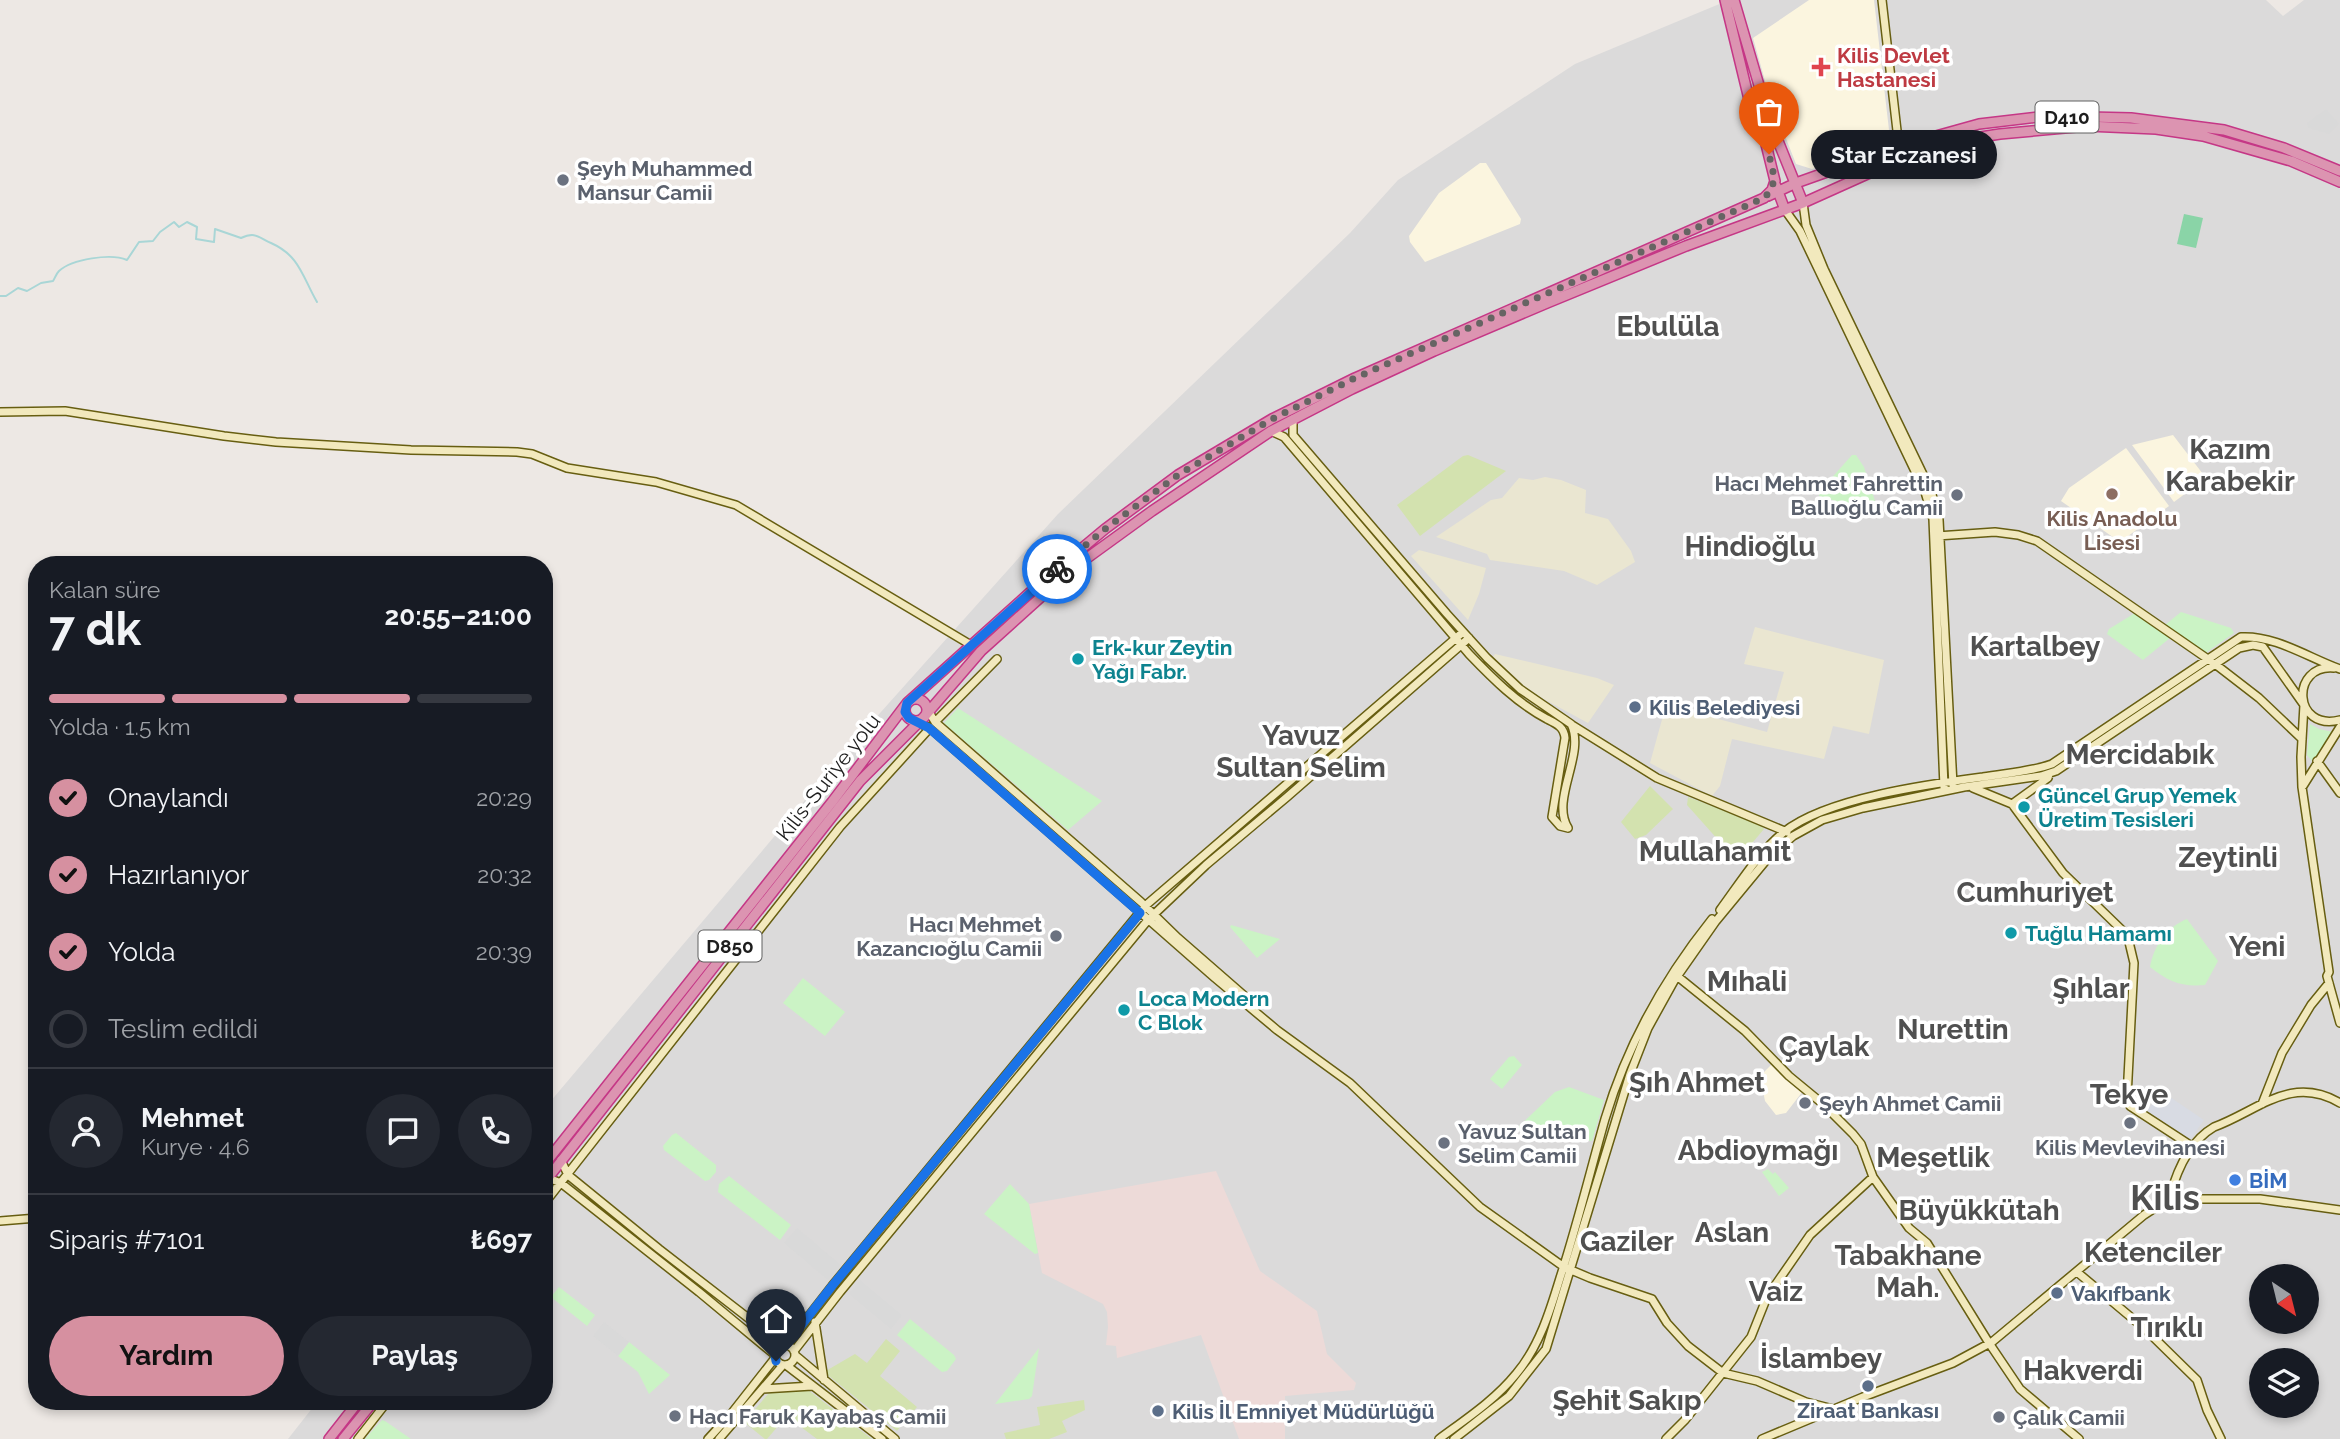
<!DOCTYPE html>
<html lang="tr">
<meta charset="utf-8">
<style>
body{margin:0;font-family:Raleway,sans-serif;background:#242831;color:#f1f3f6;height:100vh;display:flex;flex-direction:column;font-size:26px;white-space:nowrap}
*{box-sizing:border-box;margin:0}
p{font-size:23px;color:#9ea1a6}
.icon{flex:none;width:38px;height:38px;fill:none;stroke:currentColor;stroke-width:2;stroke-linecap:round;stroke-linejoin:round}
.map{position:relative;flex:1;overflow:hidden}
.sheet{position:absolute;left:28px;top:556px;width:525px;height:854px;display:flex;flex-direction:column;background:#171b24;border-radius:28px;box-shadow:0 4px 10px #0003}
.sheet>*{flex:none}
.needle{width:46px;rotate:145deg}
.buttons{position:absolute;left:2249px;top:1264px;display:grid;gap:14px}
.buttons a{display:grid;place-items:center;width:70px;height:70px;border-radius:50%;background:#171b24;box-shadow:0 4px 10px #0003;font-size:35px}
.pin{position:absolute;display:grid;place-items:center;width:60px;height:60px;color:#fff;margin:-72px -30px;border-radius:50% 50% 50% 0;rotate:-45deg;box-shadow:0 0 7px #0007}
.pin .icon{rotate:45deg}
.courier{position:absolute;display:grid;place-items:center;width:70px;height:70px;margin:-35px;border:5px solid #1a73e8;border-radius:50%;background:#fff;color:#222;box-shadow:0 2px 9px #0007}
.bubble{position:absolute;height:49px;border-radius:24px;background:#171b24;box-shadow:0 4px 10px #0003;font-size:23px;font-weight:700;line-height:49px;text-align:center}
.head em{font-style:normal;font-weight:700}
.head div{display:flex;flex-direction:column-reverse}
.head{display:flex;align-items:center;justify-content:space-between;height:119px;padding:0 21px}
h1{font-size:46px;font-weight:700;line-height:52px}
.bar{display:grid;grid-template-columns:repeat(4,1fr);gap:10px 7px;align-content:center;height:84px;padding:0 21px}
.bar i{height:9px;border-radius:5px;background:#363941}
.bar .selected{background:#d690a0}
.bar p{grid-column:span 4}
.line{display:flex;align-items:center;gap:18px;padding:0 21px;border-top:2px solid #363941}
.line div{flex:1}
.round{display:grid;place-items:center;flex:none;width:74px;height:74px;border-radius:37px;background:#242831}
ol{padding:0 21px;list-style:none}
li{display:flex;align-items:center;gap:21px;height:77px}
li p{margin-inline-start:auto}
li .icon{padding:7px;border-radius:50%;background:#d690a0;color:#111;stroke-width:4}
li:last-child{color:#9ea1a6}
li i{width:38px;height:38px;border:4px solid #363941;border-radius:50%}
.cta{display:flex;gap:14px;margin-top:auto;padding:14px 21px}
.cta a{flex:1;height:80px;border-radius:42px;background:#d690a0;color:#111;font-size:28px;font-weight:700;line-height:80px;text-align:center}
.cta a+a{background:#242831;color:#f1f3f6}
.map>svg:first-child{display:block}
.residential{fill:#dbdada;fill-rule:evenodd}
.education{fill:#fbf5df}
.military{fill:#eddad8}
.farmland{fill:#eae6d1}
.grass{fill:#d3e2af}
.park{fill:#cbf3c5}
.pitch{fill:#8ad4a7}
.parking{fill:#d9d9d9}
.plaza{fill:#d8dbe3}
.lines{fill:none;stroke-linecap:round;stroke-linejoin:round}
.stream{stroke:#a9d6d6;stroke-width:2}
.secondary-casing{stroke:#675e11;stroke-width:10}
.highway-casing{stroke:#c53786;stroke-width:12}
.secondary{stroke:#f2e9bd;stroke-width:7}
.highway{stroke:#dc94b1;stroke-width:9}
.done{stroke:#666463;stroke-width:7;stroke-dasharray:0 12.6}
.route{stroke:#1a73e8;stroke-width:9}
.health-dot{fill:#e0444e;stroke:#fff;stroke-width:2.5}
.worship-dot{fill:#6b7280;stroke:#fff;stroke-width:2.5}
.education-dot{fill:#8d6e63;stroke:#fff;stroke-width:2.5}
.culture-dot{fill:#0f9aa8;stroke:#fff;stroke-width:2.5}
.service-dot{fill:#5c6f8a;stroke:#fff;stroke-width:2.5}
.shop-dot{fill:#3f7fe0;stroke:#fff;stroke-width:2.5}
.labels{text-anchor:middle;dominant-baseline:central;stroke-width:7;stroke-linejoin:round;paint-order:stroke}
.shield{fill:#fff;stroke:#616161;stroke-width:2}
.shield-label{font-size:19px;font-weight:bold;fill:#1d1d1d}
.health-label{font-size:21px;font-weight:bold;fill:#be3a42;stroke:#fff;text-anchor:start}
.worship-label{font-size:21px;font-weight:bold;fill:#5b616d;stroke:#fff;text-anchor:start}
.education-label{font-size:21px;font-weight:bold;fill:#785e54;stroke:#fff}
.culture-label{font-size:21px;font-weight:bold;fill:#0d838f;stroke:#fff;text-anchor:start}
.service-label{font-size:21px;font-weight:bold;fill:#4e5e75;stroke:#fff;text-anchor:start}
.street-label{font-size:21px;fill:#1d1d1d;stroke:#fff}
.shop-label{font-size:21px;font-weight:bold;fill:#366cbe;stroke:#fff;text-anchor:start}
.district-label{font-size:28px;font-weight:bold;fill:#505050;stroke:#fff}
.town-label{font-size:35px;font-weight:bold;fill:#505050;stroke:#fff}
</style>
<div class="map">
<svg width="2340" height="1439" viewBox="0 0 2340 1439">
<rect width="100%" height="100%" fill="#ede8e4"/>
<path class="residential" d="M1729,0h537l17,16 21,-16h36v1439h-2052l29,-37h227v-293l311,-368 203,-227 292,-281 48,-53 177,-116zM2261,1276h45v45h-45zM2261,1360h45v45h-45z"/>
<path class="education" d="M1809,0h65l15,130 -1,15 -76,24 -16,-5 -27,-69 -16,-57z
M1480,163h6l35,56 -1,5 -95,38 -15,-20 -1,-6 30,-43z
M2173,435l33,43 -32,24 -42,-57z
M2126,448l43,58 -49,36 -59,-41 8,-13z
M1773,1063l30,28 -17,22 -10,2 -11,-14 -5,-25z"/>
<path class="military" d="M1216,1171l44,100 57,40 10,43 29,29 -2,7 -69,6v43h-46l-38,-104 -84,23 -1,-12 -10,-1 2,-18 -1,-15 -4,-8 -61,-31 -13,-69z"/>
<path class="farmland" d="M1545,477l16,3 25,10 -1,23 23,6 23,32 4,11 -38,23 -33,-14 -74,-11 -3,-6 -51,-17 55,-37 11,-2 17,-20 14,2z
M1419,550l67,18 -7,26 -11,26 -57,-64z
M1755,627l129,33 -15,74 -36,-8 -9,33 -92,-20 -12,47 -8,10 -62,-33 16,-58 101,27 17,-60 -40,-8z
M1495,654l102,24 17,7 -26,38 -61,-33 -35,-31z"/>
<path class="grass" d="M1468,455l38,16 -86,65 -23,-31 66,-49z
M1650,786l23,23 -27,26 -11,4 -14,-17z
M1688,797l72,27 4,5 -27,32 -50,-56z
M886,1339l14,12 -20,25 37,31 -20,24 -73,-59 31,-18 12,9z
M808,1390l64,49h-55l-20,-15 -18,1 -12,14h-2l-21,-17 25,-29z
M1084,1400l1,10 -23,11 5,11 -18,7h-43l-2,-6 36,-8 -3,-18z"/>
<path class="park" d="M1852,455h4l8,12 14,43 -4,3 -55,-17v-4z
M2181,612l50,16 3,5 -30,21 -39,-29z
M2135,613l35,25 -27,22 -36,-26 2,-5z
M958,708l144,93 -34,29 -124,-107z
M2310,724l9,5 14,3 -18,29h-3l-5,-6z
M2187,919l31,42 -13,24c-24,2 -36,-3 -55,-18 4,-22 17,-40 37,-48z
M1231,925l49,14 -23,19 -27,-31z
M803,978l42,34 -20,24 -42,-33z
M1514,1056l8,9 -20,24 -12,-10 19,-22z
M1569,1087l35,13 -12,41 -77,-11 40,-38z
M676,1133l40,32v7l-7,8 -4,1 -41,-31 -1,-4 9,-11z
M1768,1169l5,5 2,-2 14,16 -10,8 -17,-24z
M729,1176l62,49 -11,15 -62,-48 1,-8z
M1010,1184l19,20 9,49 -3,1 -51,-40z
M559,1287l36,28 -8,11 -36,-29z
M910,1319l44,36 2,4 -9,12 -5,1 -45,-37z
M629,1342l41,33 -21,19 -11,-22 -20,-16z
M1039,1348l-7,48 -3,3 -34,5z
M382,1420l3,1 26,18h-46z"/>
<path class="pitch" d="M2184,214l19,4 -7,30 -19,-4z"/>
<path class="parking" d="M2326,109l13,15 -10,10 -21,-6 -1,-5z
M797,1228l44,37 -13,15 -44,-37z
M860,1280l42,35 -11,14 -42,-35z
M604,1322l25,20 -11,14 -25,-20z"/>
<path class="plaza" d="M2161,1091l43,29 -14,20 -43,-29z"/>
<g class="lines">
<path class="stream" d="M0,296h6l12,-8 9,3 14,-8 12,-2c2,-3 3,-7 6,-10 13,-12 52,-18 68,-11l12,-18 14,-1 7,-9 14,-10 5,5 8,-5 10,5 -1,12 18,3 1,-13 26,9c15,-7 18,0 30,5 29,13 31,33 46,59"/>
<defs>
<path id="secondary" d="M1882,0l17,148
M1803,203l3,22 18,44 107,222 8,29 14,265
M1785,210l15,21 125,261 8,27 11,268
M0,412l65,-1 159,25 52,6 135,8 106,2 15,2 35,14 89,14 80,23 235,140
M1293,419v16l154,179 40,44 33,31 51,35c15,30 -21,75 -3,104
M1271,431l13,6 185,217c24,25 48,49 78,65 10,5 17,8 18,19l-13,79 8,9 8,2
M1937,536l58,-4 23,3 19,6 178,123 44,34 43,41
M2334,668c-44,-4 -41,64 6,52
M926,707l9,15 206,180 37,36 78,68
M912,720l18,8 285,250 62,52 73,53 130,124 84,60 26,11 62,21 15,24 21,23 35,27 34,8 49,21 27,7
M935,722l62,-63
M1572,725l85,53 130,54
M2317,761l23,32
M2303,786l37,-59
M1973,788l39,16 51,69 62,60 4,9 5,21 -7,134 3,9 63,41
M2012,804l36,-26 1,-4
M1720,910c20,-27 38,-57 64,-78 42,-34 146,-48 199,-55 23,-4 47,-5 69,-13l189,-127c34,-2 68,21 99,32
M1677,976l68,55 44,45 34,28 30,30 8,10 12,33 36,51 18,15 62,100 31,46 59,50
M2262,1104l20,-51 29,-48 18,-22
M561,1160l7,15 91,74 124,96
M548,1178l13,5 138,109 76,63
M2159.5 1197a5.5 5.5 0 1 1 11 0a5.5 5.5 0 1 1-11 0Z
M2170,1196c7,-26 20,-55 44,-69 44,-16 77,-53 126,-24
M2170,1199h90l80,11
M544,1204l296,-377 90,-99
M0,1221l37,-3
M2077,1272l68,57 52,51 10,30 14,29
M815,1322l9,58
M754,1323l46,-4 8,-3
M775 1355a10 10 0 1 1 20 0a10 10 0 1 1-20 0Z
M786,1345l46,-59 313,-380 318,-274
M794,1351l46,-59 308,-372 58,-55 81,-68 182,-159
M795,1355l100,84
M786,1365l96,74
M763,1389l49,-3
M358,1439l29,-37
M708,1439l23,-25 44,-56
M719,1439l64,-74
M1439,1439c27,-20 56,-39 77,-65 23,-27 34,-63 44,-96 17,-52 30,-106 45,-159 22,-74 59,-140 107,-200
M1454,1439l55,-43 37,-47 84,-275 18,-46 26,-47 42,-60 52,-63 25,-22 29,-16 41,-12 101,-21 77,-11 15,-5 183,-123 14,-3 10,2 41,58 -3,52 1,30 27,185 -2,4 13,47
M1666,1439l19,-19 66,-83 16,-40 43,-62 63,-58
M1762,1439l101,-42 90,-34 39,-21 152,-127 20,-13"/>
<path id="highway" d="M1734,0l34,116 35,87
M1776,186l9,24
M1768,196l28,-13 104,-37 79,-22 67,-8 85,2 93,12 60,18 56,23
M905 710a11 11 0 1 1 22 0a11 11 0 1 1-22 0Z
M544,1165l288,-363 75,-99 138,-124 60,-50 73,-54 94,-56 83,-41 409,-180 8,-8 3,-9 -13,-53 -8,-8 -29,-120
M544,1183l316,-402 64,-64 57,-66 91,-82 80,-58 119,-80 81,-42 82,-38 113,-48 139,-57 117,-43 109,-49 49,-14 39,-6 87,-8 69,3 47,7 88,25 49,21
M329,1439l29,-37
M343,1439l30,-37"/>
</defs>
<use href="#secondary" class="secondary-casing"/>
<use href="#highway" class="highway-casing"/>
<use href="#secondary" class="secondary"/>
<use href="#highway" class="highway"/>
</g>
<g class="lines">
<path class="done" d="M1057,569l48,-40 73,-54 94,-56 83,-41 409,-180c15,-16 9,-24 5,-44"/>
<path class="route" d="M776,1361l-1,-6 2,-6 9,-4 46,-59 308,-373 -211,-185 -20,-10 -4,-6 2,-9 150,-134"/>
</g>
<path class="health-dot" d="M1817.5 56.5h7v7h7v7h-7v7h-7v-7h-7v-7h7z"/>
<g class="worship-dot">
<circle cx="563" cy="180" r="7"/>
<circle cx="1957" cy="495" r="7"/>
<circle cx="1056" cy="936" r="7"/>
<circle cx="1805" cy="1103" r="7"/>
<circle cx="2130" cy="1123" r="7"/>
<circle cx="1444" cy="1143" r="7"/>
<circle cx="675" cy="1416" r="7"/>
<circle cx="1999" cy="1417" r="7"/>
</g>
<circle class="education-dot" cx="2112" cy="494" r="7"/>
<g class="culture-dot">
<circle cx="1078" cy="659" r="7"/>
<circle cx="2024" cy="807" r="7"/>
<circle cx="2011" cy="933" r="7"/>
<circle cx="1124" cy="1010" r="7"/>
</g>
<g class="service-dot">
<circle cx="1635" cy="707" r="7"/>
<circle cx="2057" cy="1293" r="7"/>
<circle cx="1868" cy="1386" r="7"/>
<circle cx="1158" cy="1411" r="7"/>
</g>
<circle class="shop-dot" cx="2235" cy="1180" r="7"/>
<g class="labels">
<g class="shield">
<rect x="2035.5" y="101.5" width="63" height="31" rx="5"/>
<rect x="698.5" y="930.5" width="63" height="31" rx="5"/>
</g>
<g class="shield-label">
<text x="2067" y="117">D410</text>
<text x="730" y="946">D850</text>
</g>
<g class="health-label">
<text x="1837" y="55">Kilis Devlet<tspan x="1837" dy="24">Hastanesi</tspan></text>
</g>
<g class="worship-label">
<text x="577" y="168">Şeyh Muhammed<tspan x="577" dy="24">Mansur Camii</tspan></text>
<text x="1943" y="483" text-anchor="end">Hacı Mehmet Fahrettin<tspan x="1943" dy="24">Ballıoğlu Camii</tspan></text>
<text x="1042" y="924" text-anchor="end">Hacı Mehmet<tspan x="1042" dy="24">Kazancıoğlu Camii</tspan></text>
<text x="1819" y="1103">Şeyh Ahmet Camii</text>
<text x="1458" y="1131">Yavuz Sultan<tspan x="1458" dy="24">Selim Camii</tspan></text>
<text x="2130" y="1147" text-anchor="middle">Kilis Mevlevihanesi</text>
<text x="689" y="1416">Hacı Faruk Kayabaş Camii</text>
<text x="2013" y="1417">Çalık Camii</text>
</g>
<g class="education-label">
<text x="2112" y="518">Kilis Anadolu<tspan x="2112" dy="24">Lisesi</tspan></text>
</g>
<g class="culture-label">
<text x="1092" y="647">Erk-kur Zeytin<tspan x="1092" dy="24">Yağı Fabr.</tspan></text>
<text x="2038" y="795">Güncel Grup Yemek<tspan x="2038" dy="24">Üretim Tesisleri</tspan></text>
<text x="2025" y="933">Tuğlu Hamamı</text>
<text x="1138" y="998">Loca Modern<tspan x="1138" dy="24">C Blok</tspan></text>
</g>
<g class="service-label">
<text x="1649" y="707">Kilis Belediyesi</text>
<text x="2071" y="1293">Vakıfbank</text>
<text x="1868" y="1410" text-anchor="middle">Ziraat Bankası</text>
<text x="1172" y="1411">Kilis İl Emniyet Müdürlüğü</text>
</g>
<g class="street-label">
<text transform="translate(828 777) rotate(-52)">Kilis-Suriye yolu</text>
</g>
<g class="shop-label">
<text x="2249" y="1180">BİM</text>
</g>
<g class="district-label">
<text x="1668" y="326">Ebulüla</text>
<text x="2230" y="449">Kazım<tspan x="2230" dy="32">Karabekir</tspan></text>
<text x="1750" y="546">Hindioğlu</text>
<text x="2035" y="646">Kartalbey</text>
<text x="1301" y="735">Yavuz<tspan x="1301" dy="32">Sultan Selim</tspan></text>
<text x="2140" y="754">Mercidabık</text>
<text x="1715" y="851">Mullahamit</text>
<text x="2228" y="857">Zeytinli</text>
<text x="2035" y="892">Cumhuriyet</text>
<text x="2257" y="946">Yeni</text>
<text x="1747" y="981">Mıhali</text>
<text x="2091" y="988">Şıhlar</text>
<text x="1953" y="1029">Nurettin</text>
<text x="1824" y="1046">Çaylak</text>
<text x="1697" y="1082">Şıh Ahmet</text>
<text x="2129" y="1094">Tekye</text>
<text x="1758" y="1150">Abdioymağı</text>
<text x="1933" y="1157">Meşetlik</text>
<text x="1979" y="1210">Büyükkütah</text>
<text x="1732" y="1232">Aslan</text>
<text x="1627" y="1241">Gaziler</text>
<text x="2153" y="1252">Ketenciler</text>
<text x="1908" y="1255">Tabakhane<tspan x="1908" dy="32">Mah.</tspan></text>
<text x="1776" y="1291">Vaiz</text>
<text x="2167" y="1327">Tırıklı</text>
<text x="1821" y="1358">İslambey</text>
<text x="2083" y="1370">Hakverdi</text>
<text x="1627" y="1400">Şehit Sakıp</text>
</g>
<g class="town-label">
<text x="2165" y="1197">Kilis</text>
</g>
</g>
</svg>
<div class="buttons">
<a><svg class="needle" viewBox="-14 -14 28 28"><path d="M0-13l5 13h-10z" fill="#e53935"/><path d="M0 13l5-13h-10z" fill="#9ea1a6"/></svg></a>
<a><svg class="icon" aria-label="layers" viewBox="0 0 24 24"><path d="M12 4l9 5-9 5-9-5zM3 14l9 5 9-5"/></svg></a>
</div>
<div class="pin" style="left:1769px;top:154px;background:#ea580c"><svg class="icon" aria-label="bag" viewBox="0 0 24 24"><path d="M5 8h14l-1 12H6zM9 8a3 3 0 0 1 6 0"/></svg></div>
<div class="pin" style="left:776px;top:1361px;background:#1f2937"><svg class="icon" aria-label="home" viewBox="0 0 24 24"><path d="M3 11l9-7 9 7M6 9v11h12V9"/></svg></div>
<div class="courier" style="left:1057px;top:569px"><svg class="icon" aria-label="bike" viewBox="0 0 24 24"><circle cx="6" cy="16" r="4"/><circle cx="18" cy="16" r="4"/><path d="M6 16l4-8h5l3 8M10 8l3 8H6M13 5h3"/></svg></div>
<div class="bubble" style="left:1811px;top:130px;width:186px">Star Eczanesi</div>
<section class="sheet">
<div class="head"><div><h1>7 dk</h1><p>Kalan süre</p></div><em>20:55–21:00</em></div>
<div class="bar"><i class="selected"></i><i class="selected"></i><i class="selected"></i><i></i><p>Yolda · 1.5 km</p></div>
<ol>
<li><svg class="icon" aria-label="check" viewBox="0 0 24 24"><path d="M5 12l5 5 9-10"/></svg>Onaylandı<p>20:29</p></li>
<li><svg class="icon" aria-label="check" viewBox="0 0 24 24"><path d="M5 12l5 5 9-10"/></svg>Hazırlanıyor<p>20:32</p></li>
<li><svg class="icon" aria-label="check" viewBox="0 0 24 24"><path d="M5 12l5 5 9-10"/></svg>Yolda<p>20:39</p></li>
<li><i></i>Teslim edildi</li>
</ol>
<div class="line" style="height:126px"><a class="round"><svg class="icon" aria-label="person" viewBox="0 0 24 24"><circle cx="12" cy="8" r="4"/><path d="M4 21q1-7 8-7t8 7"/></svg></a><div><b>Mehmet</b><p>Kurye · 4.6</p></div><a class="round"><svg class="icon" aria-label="chat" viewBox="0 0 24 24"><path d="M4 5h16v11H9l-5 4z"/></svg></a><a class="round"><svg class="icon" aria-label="phone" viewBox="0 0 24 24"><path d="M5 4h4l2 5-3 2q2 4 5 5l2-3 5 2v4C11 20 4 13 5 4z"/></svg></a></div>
<div class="line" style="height:91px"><div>Sipariş #7101</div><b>₺697</b></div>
<div class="cta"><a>Yardım</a><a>Paylaş</a></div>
</section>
</div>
